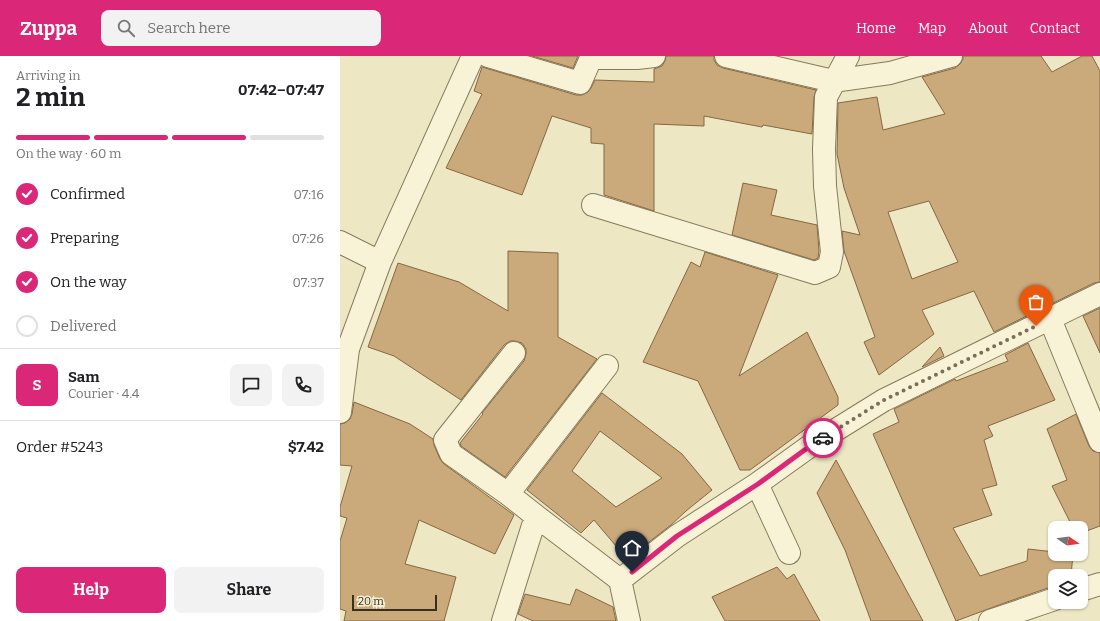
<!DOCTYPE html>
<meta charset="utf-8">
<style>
body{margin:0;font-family:Bitter,serif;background:#f2f2f2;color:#202124;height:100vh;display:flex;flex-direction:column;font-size:15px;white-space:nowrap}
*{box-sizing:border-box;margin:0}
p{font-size:13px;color:#757577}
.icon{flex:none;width:22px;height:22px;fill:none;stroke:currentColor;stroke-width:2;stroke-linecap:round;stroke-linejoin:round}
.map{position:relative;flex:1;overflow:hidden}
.panel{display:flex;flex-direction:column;background:#fff;width:340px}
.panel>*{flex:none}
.needle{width:26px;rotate:103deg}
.controls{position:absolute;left:708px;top:465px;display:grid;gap:8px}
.controls a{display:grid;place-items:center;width:40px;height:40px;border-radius:8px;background:#fff;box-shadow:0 1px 3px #0004;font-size:20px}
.scale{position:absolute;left:12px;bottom:10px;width:85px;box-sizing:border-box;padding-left:4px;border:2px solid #382f1f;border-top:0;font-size:11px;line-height:14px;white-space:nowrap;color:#382f1f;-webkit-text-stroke:3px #f5f0d4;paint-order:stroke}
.pin{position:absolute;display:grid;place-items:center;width:34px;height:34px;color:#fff;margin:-41px -17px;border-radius:50% 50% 50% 0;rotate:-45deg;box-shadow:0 0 4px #0007}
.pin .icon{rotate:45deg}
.courier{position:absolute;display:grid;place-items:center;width:40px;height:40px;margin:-20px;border:3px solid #db2777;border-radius:50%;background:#fff;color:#222;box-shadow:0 1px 5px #0007}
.overview em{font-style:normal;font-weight:700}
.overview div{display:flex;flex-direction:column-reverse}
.overview{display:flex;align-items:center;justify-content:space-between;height:68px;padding:0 16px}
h1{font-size:26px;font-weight:700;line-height:30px}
.bar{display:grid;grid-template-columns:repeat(4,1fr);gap:6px 4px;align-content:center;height:48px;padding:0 16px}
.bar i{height:5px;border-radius:3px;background:#e0e0e0}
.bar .on{background:#db2777}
.bar p{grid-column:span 4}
.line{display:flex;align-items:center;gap:10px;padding:0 16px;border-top:1px solid #e0e0e0}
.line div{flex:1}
.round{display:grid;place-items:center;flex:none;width:42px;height:42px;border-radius:8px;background:#f2f2f2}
ol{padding:0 16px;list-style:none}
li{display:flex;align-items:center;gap:12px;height:44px}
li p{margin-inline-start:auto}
li .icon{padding:4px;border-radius:50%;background:#db2777;color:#fff;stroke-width:4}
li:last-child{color:#757577}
li i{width:22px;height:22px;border:2px solid #e0e0e0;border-radius:50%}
.action{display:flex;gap:8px;margin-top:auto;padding:8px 16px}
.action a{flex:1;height:46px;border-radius:8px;background:#db2777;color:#fff;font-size:16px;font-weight:700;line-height:46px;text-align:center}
.action a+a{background:#f2f2f2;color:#202124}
header{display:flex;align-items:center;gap:24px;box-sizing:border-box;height:56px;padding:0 20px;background:#db2777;color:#fff}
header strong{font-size:19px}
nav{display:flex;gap:22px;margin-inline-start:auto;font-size:14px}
.search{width:280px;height:36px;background:#f2f2f2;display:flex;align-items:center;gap:10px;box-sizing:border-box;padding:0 14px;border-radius:8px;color:#757577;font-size:15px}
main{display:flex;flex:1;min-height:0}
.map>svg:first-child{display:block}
.building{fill:#caa97b;stroke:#866841;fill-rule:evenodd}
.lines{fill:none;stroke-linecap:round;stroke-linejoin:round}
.minor-casing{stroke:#877a5b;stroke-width:24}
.minor{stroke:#f8f3d7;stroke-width:22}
.done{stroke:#776f59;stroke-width:4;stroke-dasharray:0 7.2}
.route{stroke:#db2777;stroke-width:5}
</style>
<header>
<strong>Zuppa</strong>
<div class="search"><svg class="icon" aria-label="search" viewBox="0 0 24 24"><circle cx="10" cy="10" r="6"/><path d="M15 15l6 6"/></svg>Search here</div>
<nav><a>Home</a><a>Map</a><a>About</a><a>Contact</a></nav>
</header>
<main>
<section class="panel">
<div class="overview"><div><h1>2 min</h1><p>Arriving in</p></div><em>07:42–07:47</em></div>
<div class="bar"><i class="on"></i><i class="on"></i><i class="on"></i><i></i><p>On the way · 60 m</p></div>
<ol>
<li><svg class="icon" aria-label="check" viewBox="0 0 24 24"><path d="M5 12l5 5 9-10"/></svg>Confirmed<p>07:16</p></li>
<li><svg class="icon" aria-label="check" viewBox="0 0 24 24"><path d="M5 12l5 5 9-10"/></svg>Preparing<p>07:26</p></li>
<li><svg class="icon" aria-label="check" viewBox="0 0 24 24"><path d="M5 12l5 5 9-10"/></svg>On the way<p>07:37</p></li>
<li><i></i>Delivered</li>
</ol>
<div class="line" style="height:72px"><b class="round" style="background:#db2777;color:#fff">S</b><div><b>Sam</b><p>Courier · 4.4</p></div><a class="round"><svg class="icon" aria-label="chat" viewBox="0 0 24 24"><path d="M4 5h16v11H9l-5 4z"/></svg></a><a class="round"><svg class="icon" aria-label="phone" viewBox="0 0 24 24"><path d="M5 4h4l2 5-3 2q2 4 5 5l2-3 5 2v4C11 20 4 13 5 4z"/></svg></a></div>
<div class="line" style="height:52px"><div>Order #5243</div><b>$7.42</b></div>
<div class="action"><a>Help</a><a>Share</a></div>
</section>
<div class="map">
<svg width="760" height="565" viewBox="0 0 760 565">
<rect width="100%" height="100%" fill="#ede7c4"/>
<path class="building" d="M192,0h46l-5,12z
M326,0h48v4l3,5 6,3 93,22 -2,7 -2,37 -49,-9 -1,2 -58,-11v10l-50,-2v87l-50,-16v-51l-13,-1v-15l-39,-12 -30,79 -76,-27 36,-74 -8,-3 8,-24 94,28h6l6,-3 3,-4 4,-8 59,2v-13l8,-3 3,-5z
M623,0h78l11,16 30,-16h10l8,15v211l-6,1 -100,49 -20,-41 -52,19 12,24 -55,41 -15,-33 11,-5 -31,-86 -2,-20 18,4 -16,-47 -7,-34 1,-51 39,-6 6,33 62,-16 -23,-37 33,-9 5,-4 3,-5zM589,145l29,61 -46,17 -24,-67z
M403,127l34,7 -6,25 46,10 2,26 -1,7 -4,2 -82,-25z
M168,195l50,2v84l39,22 -92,118 -44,-31 -1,-3 23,-29 -1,-1 42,-52 2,-7v-5l-4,-6 -7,-2h-5l-6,4 -43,55 -67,-44 -26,-9 30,-84 61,19 49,29z
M365,196l73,23 -39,101 68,-44 31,65v8l-88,65h-10l-42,-89 -55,-19 48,-100 9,5z
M760,252v45l-17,-37z
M688,287l27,57 -67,26 5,10 -9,4 13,45 -15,4 10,26 -39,13 27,48 47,-15 1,-12 27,3v2h18l-2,22h-16v11h-4l-44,15 -51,19 -83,-187 26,-12 -5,-13 61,-30 1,2 52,-20 -3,-6z
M600,291l4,9 -22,11z
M262,337l80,61 30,36 -26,21 -15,14 -44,34 -33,-39 -13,13 -54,-43zM260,375l12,9 50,38 -46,29 -44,-36z
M14,346l56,22 23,15 1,6 6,14 4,5 70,51 -19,39 -76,-34 -14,44 51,13 -12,44h-100l2,-10 -6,-2v-68l7,-23 -7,-2v-9l12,-41 -12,-1v-41l5,-1 5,-4 2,-5z
M736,358l13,32 4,5 7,2v73l-19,7v-5h-8l-21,-42 15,-6 -20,-51z
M496,404l87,161h-52l-26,-71 -28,-57z
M437,511l10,12 7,-5 26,47h-95l-13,-24z
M236,533l37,18 3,14h-83l-15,-7 7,-20 45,11z"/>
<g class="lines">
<defs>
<path id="minor" d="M148,0l92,27 11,-25h46l17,-2
M386,0l107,25 57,-8 61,-17
M253,149l222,68 14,-6 3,-15 -7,-66 -1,-37 2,-52 22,-41
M0,186l40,20
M710,263l50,122
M0,356l8,-63 32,-87 93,-206
M417,428l32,69
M168,438l-57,-40 -6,-14 69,-87
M196,460l84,64 9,41
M280,524l57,-44 80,-52 53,-38 74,-46 216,-106
M741,534l19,-6
M163,565l33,-105 -28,-22 99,-128
M650,565l65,-22"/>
</defs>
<use href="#minor" class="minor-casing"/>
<use href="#minor" class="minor"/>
</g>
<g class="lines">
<path class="done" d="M483,382l61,-38 152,-74"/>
<path class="route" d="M292,516l45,-36 81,-52 52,-38 13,-8"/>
</g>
</svg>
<div class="controls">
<a><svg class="needle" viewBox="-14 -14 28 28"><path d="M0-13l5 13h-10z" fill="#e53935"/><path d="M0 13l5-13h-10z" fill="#757577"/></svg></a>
<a><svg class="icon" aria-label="layers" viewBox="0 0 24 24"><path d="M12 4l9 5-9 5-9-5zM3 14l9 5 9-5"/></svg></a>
</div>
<div class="scale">20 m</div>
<div class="pin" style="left:696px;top:270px;background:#ea580c"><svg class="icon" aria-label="bag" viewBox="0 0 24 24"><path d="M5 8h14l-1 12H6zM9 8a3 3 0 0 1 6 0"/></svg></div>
<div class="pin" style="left:292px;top:516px;background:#1f2937"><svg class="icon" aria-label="home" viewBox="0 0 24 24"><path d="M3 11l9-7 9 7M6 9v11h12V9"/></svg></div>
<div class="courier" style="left:483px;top:382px"><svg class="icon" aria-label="car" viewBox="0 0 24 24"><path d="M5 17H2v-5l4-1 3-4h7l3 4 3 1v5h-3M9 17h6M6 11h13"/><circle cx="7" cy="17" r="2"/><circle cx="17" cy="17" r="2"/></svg></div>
</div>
</main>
